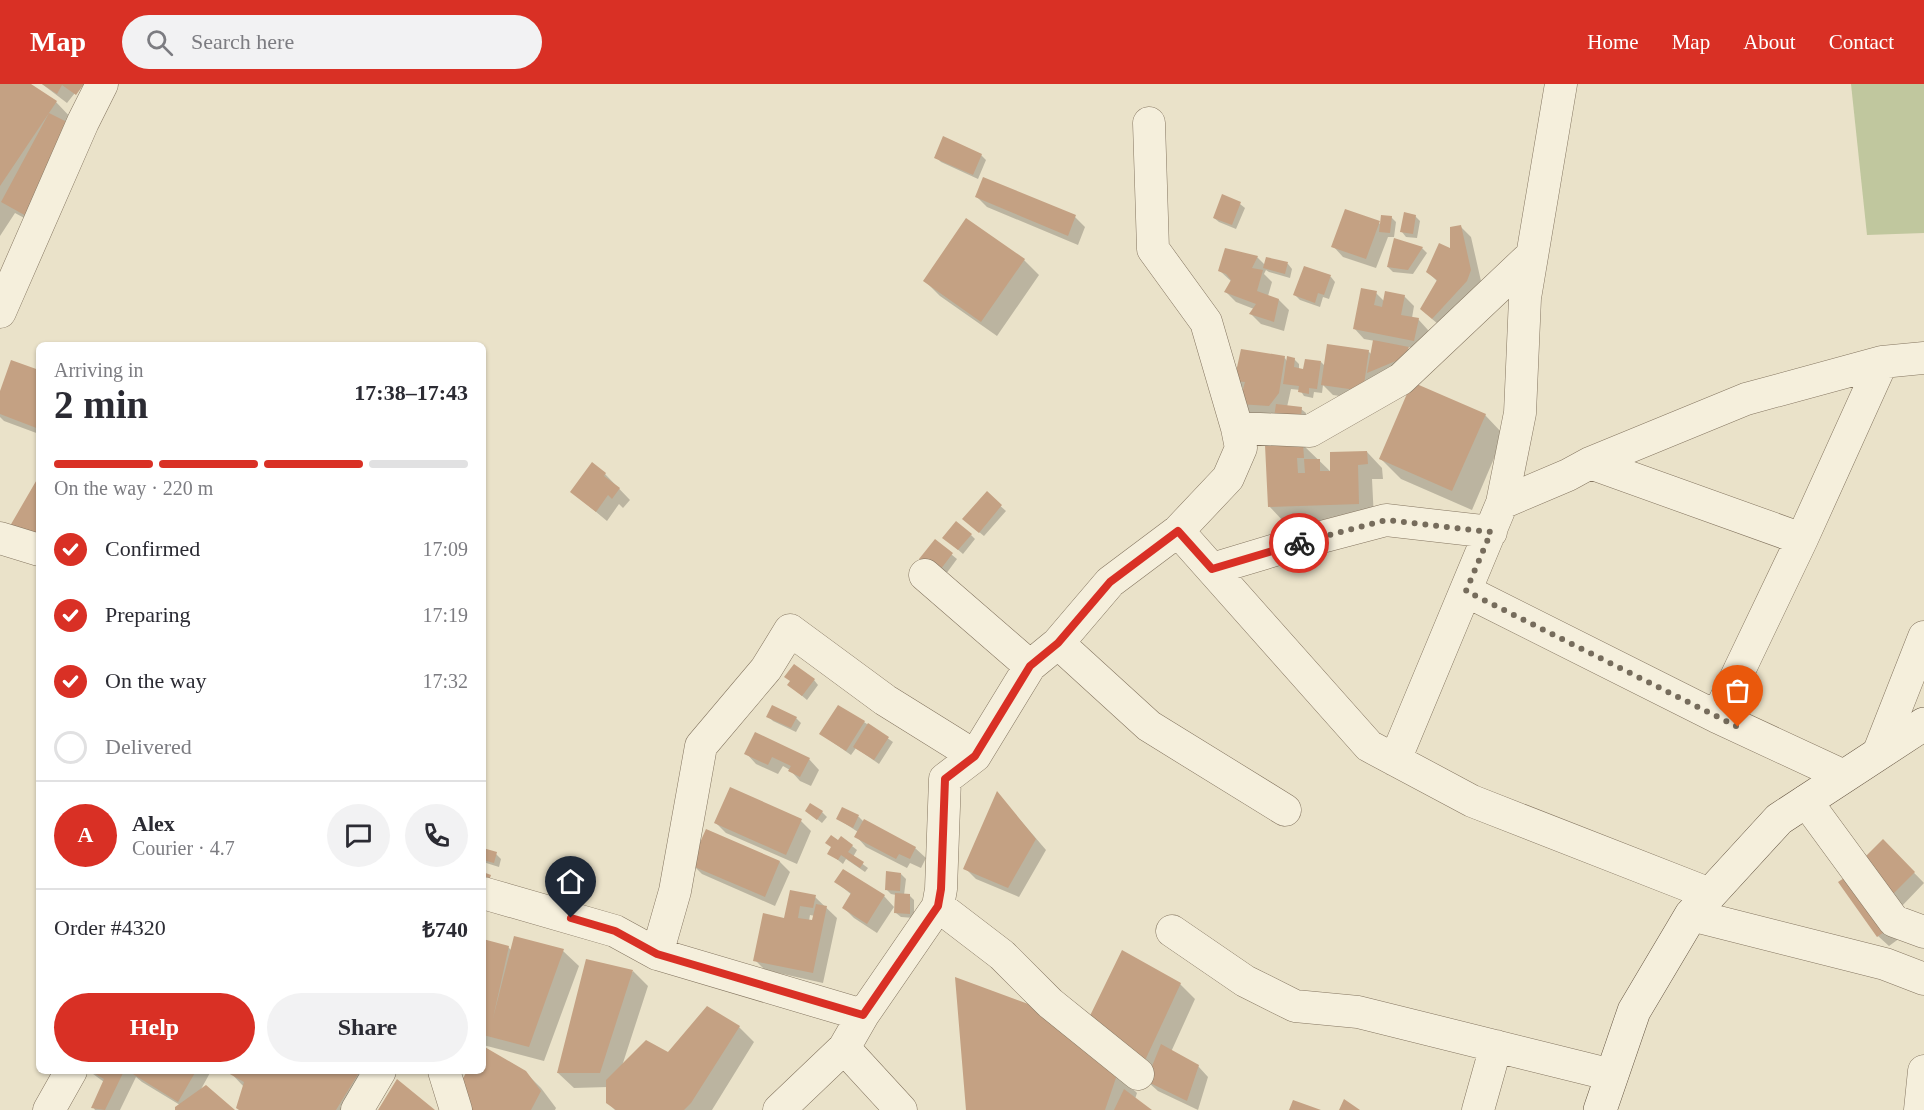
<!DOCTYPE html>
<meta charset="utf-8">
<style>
body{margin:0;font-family:Georgia,serif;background:#f2f2f3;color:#2b2b33;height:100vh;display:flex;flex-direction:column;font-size:22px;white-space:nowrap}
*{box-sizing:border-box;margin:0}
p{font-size:20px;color:#7c7c81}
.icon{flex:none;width:33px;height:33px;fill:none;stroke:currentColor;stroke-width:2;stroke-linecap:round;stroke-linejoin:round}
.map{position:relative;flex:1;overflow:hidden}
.details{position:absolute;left:36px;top:258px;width:450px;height:732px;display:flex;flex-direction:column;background:#fff;border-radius:9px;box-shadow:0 2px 4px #0004}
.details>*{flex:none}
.pin{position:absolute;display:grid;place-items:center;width:51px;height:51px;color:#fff;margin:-62px -26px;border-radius:50% 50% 50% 0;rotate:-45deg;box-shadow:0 0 6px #0007}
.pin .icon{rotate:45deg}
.courier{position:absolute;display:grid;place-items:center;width:60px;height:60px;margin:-30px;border:4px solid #d93025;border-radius:50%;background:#fff;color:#222;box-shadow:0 2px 8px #0007}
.head em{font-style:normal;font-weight:600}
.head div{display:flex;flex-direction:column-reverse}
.head{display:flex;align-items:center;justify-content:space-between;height:102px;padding:0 18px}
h1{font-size:39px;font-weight:600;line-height:45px}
.bar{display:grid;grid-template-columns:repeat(4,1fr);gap:9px 6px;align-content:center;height:72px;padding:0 18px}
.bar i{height:8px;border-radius:4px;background:#e1e1e2}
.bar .active{background:#d93025}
.bar p{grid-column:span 4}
.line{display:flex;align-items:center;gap:15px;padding:0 18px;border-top:2px solid #e1e1e2}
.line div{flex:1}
.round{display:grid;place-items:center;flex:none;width:63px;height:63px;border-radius:32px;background:#f2f2f3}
ol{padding:0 18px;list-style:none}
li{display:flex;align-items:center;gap:18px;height:66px}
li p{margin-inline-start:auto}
li .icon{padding:6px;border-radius:50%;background:#d93025;color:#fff;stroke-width:4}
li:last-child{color:#7c7c81}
li i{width:33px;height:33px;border:3px solid #e1e1e2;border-radius:50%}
.primary-button{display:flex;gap:12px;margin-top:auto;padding:12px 18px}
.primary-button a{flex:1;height:69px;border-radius:36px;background:#d93025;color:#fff;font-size:24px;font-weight:600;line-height:69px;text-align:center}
.primary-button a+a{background:#f2f2f3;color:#2b2b33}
header{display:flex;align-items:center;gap:36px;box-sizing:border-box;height:84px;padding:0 30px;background:#d93025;color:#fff}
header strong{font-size:28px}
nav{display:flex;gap:33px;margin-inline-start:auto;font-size:21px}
.search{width:420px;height:54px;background:#f2f2f3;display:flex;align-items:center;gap:15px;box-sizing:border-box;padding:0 21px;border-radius:33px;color:#7c7c81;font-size:22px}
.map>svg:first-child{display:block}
.green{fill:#c0c79e}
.shadow{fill:#0003;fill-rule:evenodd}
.building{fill:#c4a183}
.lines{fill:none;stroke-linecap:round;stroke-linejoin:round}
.minor-casing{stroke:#847560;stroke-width:33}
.secondary-casing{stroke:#665643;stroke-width:34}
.minor{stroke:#f5efdc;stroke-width:32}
.secondary{stroke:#f5efdc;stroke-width:33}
.done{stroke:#766c5c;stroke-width:6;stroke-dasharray:0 10.8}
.route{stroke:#d93025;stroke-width:8}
</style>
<header>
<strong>Map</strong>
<div class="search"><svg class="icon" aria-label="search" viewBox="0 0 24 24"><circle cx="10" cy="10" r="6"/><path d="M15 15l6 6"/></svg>Search here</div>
<nav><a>Home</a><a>Map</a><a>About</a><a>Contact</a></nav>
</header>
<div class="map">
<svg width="1924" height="1026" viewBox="0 0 1924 1026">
<rect width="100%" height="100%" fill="#eae2c9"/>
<path class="green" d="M1851,0h73v149l-57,2z"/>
<path class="shadow" d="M0,0h28l28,18 19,20 -36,104 -24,-13 -15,23z
M42,0h40l-15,19z
M981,71l5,5 -8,19 -37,-17 -5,-5z
M977,113l98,20 10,10 -7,18 -91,-38z
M1240,120l5,4 -9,21 -17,-7 -5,-4z
M1415,132l5,5 -3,17 -11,-1 -4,-5z
M1391,133l5,5 -2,15h-6l-12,31 -33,-11 -10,-11 46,-23 2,2z
M1460,142l11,11 10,44 -4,10 -34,37 -11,-9 6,-37 -10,-10 23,-22z
M1395,155l27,9 5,5 -14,21 -20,-2 -5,-5z
M1257,173l8,8 2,-6 21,5 4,5 -2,9 -21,-6 -3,-2 -2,4 8,8 -4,14 11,4 10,10 -5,21 -23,-7 -10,-10 3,-5 -18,-7 -10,-10 6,-10 -12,-11z
M1024,176l15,15 -42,61 -57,-40 -15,-15z
M1305,184l26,9 4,5 -6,17 -6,-2 -3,10 -20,-7 -5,-5z
M1376,209l9,9 19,-6 10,10 -2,12 6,1 10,11 -4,20 -17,-3 6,6 -40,48 -40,-6 -10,-10 -1,8 -8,-1 -1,6 -9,-2 -4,-6 -9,-1 -4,18 14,2 5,4 -2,18 -53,-17 -10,-10 4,-14 -9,-9 48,-24 3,4 7,-2 5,5v6h5l17,-8 5,5 42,-16 4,4 3,-14 -11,-2 -10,-11z
M39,287v63l-35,-13 -4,-4v-22z
M1485,331l19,20 -32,75 -71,-31 -20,-20z
M1303,361l29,28 35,-21 15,16 1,11h-11l2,40 -90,3 -15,-16z
M593,380l12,10 25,26 -7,8 -4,-4 -12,17 -35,-29z
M987,410l19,17 -22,25 -15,-12z
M971,451l4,4 -12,15 -14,-12z
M935,457l22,18 -14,19z
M814,596l4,5 -11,15 -18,-15 2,-3z
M768,632l28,2 5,5 -5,9 -23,-11z
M864,638l29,20 -14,22 -23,-16 -5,7 -30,-21z
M746,669l63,6 10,11 -8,16 -11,-5 -10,-11 -7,-4 -5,8 -22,-10z
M997,709l49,57 -27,47 -43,-18 -11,-11z
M843,725l16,8 5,5 51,26 11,10 -5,10 -11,-5 -3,5 -41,-21 -10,-11 2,-4 -20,-13z
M807,727l15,1 5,5 -5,6z
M801,737l10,10 -14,33 -71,-31 -10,-10z
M1883,757l41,42 -24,25 -41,-43z
M483,758l2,2 -1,6 12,4 5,5 -2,8 -16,-5z
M838,758l14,4 5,4 -4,7 15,11 -3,4 -19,-13 -3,5 -14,-11z
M780,778l10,10 -15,34 -73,-32 -10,-10z
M901,790l5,5 -2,16h5l5,5v18l-13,-1 -5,-4v-18l-5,-1 -5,-5z
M836,798l48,14 10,11 -17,26 -23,-15 -10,-10 8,-13z
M1840,798l60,56 -11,8 -11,-10z
M791,808l24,5 22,21 -14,65 -58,-13 -10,-10 31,-40zM810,831l5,1 -2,6 -4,-1z
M483,857l25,6 4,4h51l16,15 -35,95 -61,-16z
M633,887l15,15 -26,80 46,-12 71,-27 15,15 -42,68h-97l-8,-8 1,-15 -34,1 -16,-15z
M1180,900l15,15 -24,53 27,14 10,11 -10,33 -40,-19 -56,-50z
M483,964l42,24 16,16 15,20 -1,2h-99l12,-39h15z
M89,987h122l-11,20 34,19h-58l4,-5 -38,-23 -6,-5 -16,33h-25l-2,-3 11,-25z
M229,987h162l-24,39h-127l4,-23z
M1117,989l20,20 -2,6 14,11h-181z"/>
<path class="building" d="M0,0h31l26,17 -57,85z
M42,0h42l-8,11 -14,-10 -5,9z
M49,29l28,14 -49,90 -27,-15z
M943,52l39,18 -9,21 -39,-17z
M983,93l93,38 -8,21 -93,-39z
M1222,110l19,8 -9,23 -19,-7z
M1345,125l35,12 -14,38 -35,-12z
M1404,128l12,3 -3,19 -13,-2z
M1381,131l11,1 -2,17 -11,-1z
M966,134l59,41 -44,63 -58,-41z
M1461,141l10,45 -4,11 -35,38 -12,-10 17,-29 -11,-8 13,-29 11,5v-21z
M1394,154l29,9 -15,23 -21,-3z
M1225,164l33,8 -6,12 11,2 -6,21 22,8 -5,23 -25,-8 7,-10 -32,-12 7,-12 -5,-6 -8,-3z
M1266,173l22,5 -3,12 -22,-6z
M1304,182l27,9 -7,20 -6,-2 -3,10 -22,-8z
M1361,204l16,3 -3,14 8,2 3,-16 20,4 -4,20 18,3 -5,23 -61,-12z
M1373,256l36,7 -6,11 -36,15z
M1327,260l42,6 -6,41 -42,-6z
M1241,265l44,7 -6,37 -10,13 -30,-2 6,-22 -11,-1z
M1287,272l8,2 -1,9 9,2 2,-10 16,2 -4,28 -8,-1v6l-11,-2 1,-6 -16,-2z
M11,276l28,10v59l-39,-15v-23z
M1412,298l74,32 -34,77 -73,-32z
M1276,320l26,3 -2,20 -27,-3z
M1303,359l1,15h-7l1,15h7l-1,-14h16v12h10v-19l37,-1 1,13 -10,1 1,39 -91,3 -3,-62z
M592,378l14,11 -2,3 16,12 -8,11 -4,-4 -12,17 -26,-20z
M39,392v60l-29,-10z
M987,407l15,14 -23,28 -17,-14z
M956,437l16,13 -14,16 -16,-12z
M935,455l18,14 -16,21 -18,-15z
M794,580l21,15 -13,17 -15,-11 3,-4 -6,-4z
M772,621l25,12 -6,11 -25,-11z
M838,621l27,16 -19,30 -27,-17z
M868,639l21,14 -15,23 -21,-13z
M755,648l55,26 -10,19 -12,-6 3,-5 -19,-9 -4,8 -24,-11z
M730,703l72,32 -16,36 -72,-32z
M997,707l39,48 -28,49 -45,-19z
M810,719l13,8 -6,9 -12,-9z
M842,723l17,8 -6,13 -17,-9z
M864,735l52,28 -6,12 -11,-5 -3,5 -42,-22z
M706,745l74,32 -15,36 -75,-32z
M831,751l7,5 3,-4 12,9 -5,7 16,10 -4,6 -19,-13 -3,5 -11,-6 4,-7 -6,-4z
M1883,755l32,33 -27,27 -31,-34z
M483,764l14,4 -3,11 -11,-3z
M843,785l42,26 -18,29 -25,-16 9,-15 -17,-11z
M886,787l15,2 -1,18 -15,-1z
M483,788l8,3 -4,12 -4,-1z
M1853,788l38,55 -14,10 -39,-55z
M790,806l26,5 -3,13 -13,-2 -2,12 14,2 4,-16 11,2 -14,67 -60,-12 10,-48 21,5z
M895,809l15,1v20l-16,-1z
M514,852l50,13 -35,98 -46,-12v-96l26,7 -16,72z
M1122,866l59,33 -40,86 -56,-43z
M586,875l47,11 -33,103h-43z
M955,893l76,28 87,67 -13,38h-139z
M707,922l33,20 -49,77 -7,7h-68l-10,-7v-23l40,-40 22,12z
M1161,960l38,21 -12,36 -41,-20z
M483,962l43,25 15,20 -10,19h-77l-4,-8 17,-31h16z
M90,987h34l-19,39 -14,-2 13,-29z
M128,987h68l-18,31z
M228,987h132l-24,39h-97l-3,-2 8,-26 -16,-9z
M397,995l38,31h-57z
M206,1001l29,25h-60v-3z
M1124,1005l28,21h-38z
M1344,1015l16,11h-21z
M1293,1016l28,10h-32z"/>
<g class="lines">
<defs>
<path id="minor" d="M1149,39l4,126 53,73 31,106 4,20 -13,30 -50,53
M0,228l83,-190 19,-38
M1237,344l73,3 91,-52 131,-124
M1590,379l212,76
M1502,419l66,-28 22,-12 156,-64 136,-37 42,-4
M0,454l39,12
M1212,485l83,-25 91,-24 105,12
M925,491l105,91
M1466,507l251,126 127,59
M1058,559l91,83 136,84
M1717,633l85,-178 80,-177
M1878,670l46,-117
M975,672l55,-90 28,-23 52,-61 68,-51 191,215 103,55 238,93
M1395,676l107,-257 18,-90 5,-115 36,-214
M1806,717l88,120 30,11
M483,809l132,38 42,23 206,61
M938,822l64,49 48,48 88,71
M1691,831l194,49 39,15
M1172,847l73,50 50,25 63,6 254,63
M657,870l18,-63 26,-145 65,-77 24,-39 95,70 90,56 -30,23 -4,110 -3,17 -75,109 -19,33 -65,62
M844,964l57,62
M444,987l12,39
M49,1026l22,-39
M357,1026l23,-39
M1478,1026l18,-64
M1920,1026l4,-39"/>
<path id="secondary" d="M1600,1026l34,-99 57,-96 88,-96 145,-95"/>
</defs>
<use href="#minor" class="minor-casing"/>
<use href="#secondary" class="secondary-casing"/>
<use href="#minor" class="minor"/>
<use href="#secondary" class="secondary"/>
</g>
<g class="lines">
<path class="done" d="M1299,459l87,-23 105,12 -25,59 272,136"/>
<path class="route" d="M571,834l44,13 42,23 206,61 75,-109 3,-17 4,-110 30,-23 55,-90 28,-23 52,-61 68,-51 34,38 87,-26"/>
</g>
</svg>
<div class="pin" style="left:1738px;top:643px;background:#ea580c"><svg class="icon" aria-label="bag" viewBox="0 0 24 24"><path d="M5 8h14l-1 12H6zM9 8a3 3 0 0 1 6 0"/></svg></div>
<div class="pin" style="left:571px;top:834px;background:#1f2937"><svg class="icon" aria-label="home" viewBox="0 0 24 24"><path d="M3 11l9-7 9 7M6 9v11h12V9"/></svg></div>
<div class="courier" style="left:1299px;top:459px"><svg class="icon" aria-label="bike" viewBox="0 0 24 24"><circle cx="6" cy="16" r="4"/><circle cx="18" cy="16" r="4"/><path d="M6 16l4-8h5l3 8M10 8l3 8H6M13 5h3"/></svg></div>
<section class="details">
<div class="head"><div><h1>2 min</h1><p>Arriving in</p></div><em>17:38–17:43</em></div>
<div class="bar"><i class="active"></i><i class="active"></i><i class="active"></i><i></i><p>On the way · 220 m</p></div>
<ol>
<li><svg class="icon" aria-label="check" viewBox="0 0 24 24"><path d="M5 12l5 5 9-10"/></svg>Confirmed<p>17:09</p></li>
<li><svg class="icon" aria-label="check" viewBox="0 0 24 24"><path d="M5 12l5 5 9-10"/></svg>Preparing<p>17:19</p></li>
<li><svg class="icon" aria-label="check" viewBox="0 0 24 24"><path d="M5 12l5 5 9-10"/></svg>On the way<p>17:32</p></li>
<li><i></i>Delivered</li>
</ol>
<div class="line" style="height:108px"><b class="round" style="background:#d93025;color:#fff">A</b><div><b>Alex</b><p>Courier · 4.7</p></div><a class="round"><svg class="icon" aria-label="chat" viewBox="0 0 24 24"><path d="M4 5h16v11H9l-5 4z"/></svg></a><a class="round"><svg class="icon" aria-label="phone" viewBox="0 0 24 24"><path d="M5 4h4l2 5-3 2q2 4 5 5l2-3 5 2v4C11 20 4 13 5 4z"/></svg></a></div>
<div class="line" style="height:78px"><div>Order #4320</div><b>₺740</b></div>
<div class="primary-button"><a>Help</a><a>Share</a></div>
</section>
</div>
